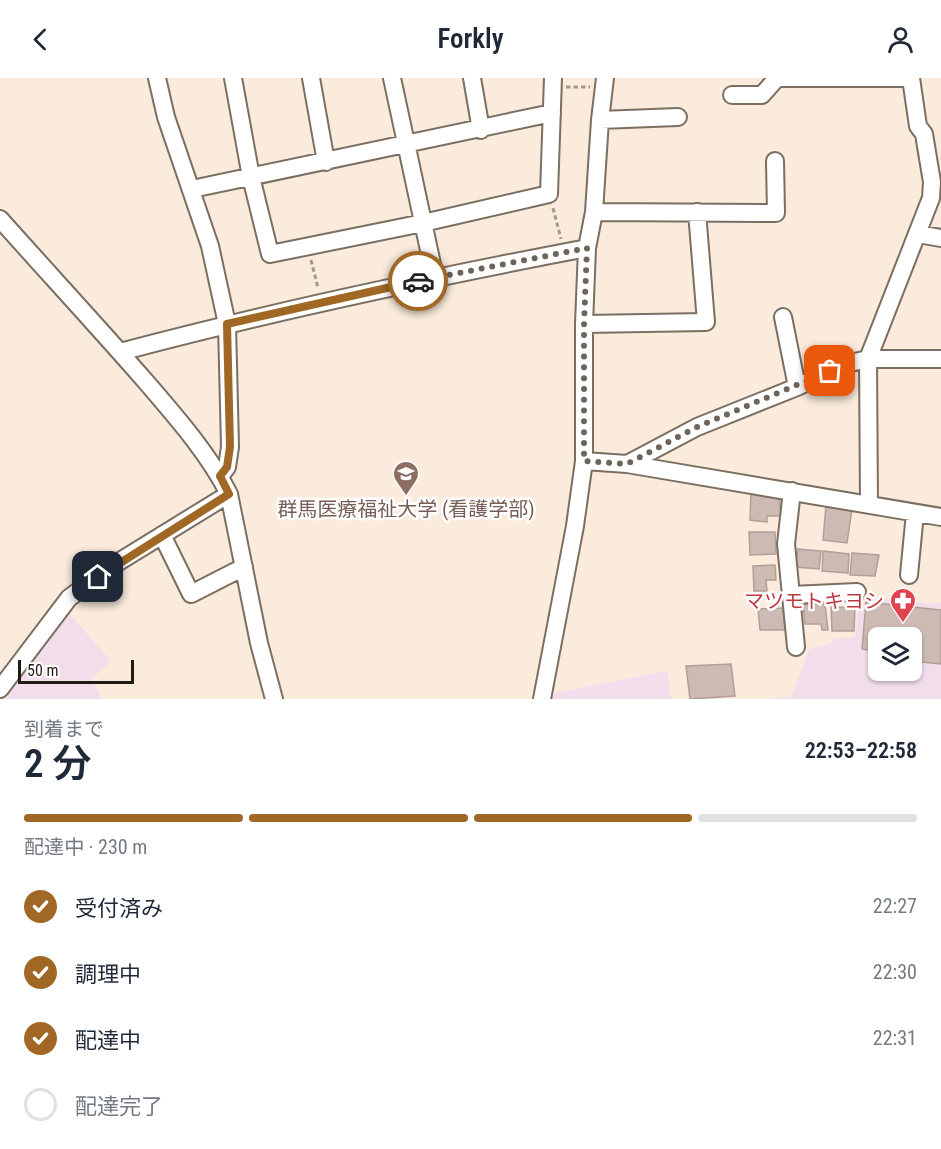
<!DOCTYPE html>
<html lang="ja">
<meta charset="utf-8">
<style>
body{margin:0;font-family:"Roboto Condensed","Noto Sans JP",sans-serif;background:#f6f6f7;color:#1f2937;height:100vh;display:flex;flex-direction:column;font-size:22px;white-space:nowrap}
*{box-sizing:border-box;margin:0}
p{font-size:20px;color:#747a83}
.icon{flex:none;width:33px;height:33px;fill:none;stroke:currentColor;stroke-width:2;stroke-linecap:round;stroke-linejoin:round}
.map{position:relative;height:621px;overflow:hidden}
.sheet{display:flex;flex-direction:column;background:#fff;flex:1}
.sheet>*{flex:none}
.fabs{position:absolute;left:868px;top:549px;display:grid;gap:12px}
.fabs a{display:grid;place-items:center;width:54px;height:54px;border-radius:9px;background:#fff;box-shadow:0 2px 4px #0004;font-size:30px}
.scale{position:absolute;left:18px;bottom:15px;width:116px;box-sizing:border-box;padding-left:6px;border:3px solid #211b16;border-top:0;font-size:16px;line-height:21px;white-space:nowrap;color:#211b16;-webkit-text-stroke:4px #fff;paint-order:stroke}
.pin{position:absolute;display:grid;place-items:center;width:51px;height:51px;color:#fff;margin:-26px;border-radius:12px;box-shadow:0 3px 9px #0006}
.courier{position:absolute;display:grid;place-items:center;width:60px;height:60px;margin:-30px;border:4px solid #a06824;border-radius:50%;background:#fff;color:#222;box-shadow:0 2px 8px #0007}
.summary em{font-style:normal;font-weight:600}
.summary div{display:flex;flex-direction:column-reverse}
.summary{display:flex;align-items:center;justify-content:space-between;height:102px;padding:0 24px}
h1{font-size:39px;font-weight:600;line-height:45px}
.bar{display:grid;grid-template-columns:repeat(4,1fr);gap:9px 6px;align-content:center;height:72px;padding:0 24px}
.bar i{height:8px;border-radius:4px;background:#e0e1e3}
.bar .selected{background:#a06824}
.bar p{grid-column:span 4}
ol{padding:0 24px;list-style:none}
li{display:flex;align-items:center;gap:18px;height:66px}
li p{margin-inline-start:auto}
li .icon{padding:6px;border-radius:50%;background:#a06824;color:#fff;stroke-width:4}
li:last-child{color:#747a83}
li i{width:33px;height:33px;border:3px solid #e0e1e3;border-radius:50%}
header{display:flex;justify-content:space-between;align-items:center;height:78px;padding:0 24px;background:#fff;font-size:27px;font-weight:600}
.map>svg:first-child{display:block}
.commercial{fill:#f2ddeb;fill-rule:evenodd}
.building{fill:#cdbab2;stroke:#b29f97;stroke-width:1.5}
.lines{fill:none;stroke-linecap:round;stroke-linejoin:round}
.minor-casing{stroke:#7b6f62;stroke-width:20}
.path{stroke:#a3988d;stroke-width:3;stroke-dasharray:4.5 3;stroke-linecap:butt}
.minor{stroke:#fff;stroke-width:16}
.done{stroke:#6d645c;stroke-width:6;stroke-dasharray:0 10.8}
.route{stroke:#a06824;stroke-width:8}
.labels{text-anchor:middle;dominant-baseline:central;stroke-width:5;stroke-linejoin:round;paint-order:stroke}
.education-label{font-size:20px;fill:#785e54;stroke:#fff}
.health-label{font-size:20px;fill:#be3a42;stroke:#fff;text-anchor:end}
</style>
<header><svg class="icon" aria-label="back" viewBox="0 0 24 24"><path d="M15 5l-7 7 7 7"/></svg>Forkly<svg class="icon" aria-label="person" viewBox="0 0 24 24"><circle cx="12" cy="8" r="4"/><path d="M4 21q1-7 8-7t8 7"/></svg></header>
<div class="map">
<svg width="941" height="621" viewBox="0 0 941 621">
<rect width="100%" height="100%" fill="#faebdd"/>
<path class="commercial" d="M860,518l73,8 8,-2v97h-171l21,-2 18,-48 23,-6 1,-4 22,-2zM879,560h33v32h-33z
M67,533l44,50 -19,17 9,21h-100z
M667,593l4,28h-122l1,-5z"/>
<path class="building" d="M751,414l28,3 2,21h-14v6l-17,-2z
M826,427l26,4 -5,34 -24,-3z
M749,454h26l1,22 -26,1z
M798,471l23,2 -2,18 -24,-2z
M823,473l26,3 -1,19 -26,-2z
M852,475l27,2 -4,21 -25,-1z
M775,487l1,15h-10l1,11h-13l-1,-25z
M866,524l75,8v54l-29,-3v-23h-33v14l-17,-3z
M825,526l3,26h-6l-1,-6h-16l-2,-19z
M831,529l24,1 -1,23h-22z
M783,530l2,22h-25l-2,-21z
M731,586l4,32 -45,3 -4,-33z"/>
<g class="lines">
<defs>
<path id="minor" d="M157,0l9,39 44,129 17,78 3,123 -3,20 -7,9
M233,0l18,99 19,77 153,-31 126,-29 4,-116
M311,0l15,84
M392,0l43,200
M472,0l9,52
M732,17h30l15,-17h134
M600,42l78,-3
M192,111l360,-76
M594,134l182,1 -1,-52
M0,141c49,55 99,109 147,164 30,35 61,70 82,111l30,149 15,56
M918,156l23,4
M783,239l14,70
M584,246l122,-2 -9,-110
M120,274c154,-41 310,-74 467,-104
M584,383l43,3 314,53
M627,386l70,-37 100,-40 49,-23 22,-5h73
M792,413l-6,53 10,103
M869,426l-1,-145 63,-161 1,-16 -8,-48 -6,-8 -7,-48
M162,457l29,59 53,-27
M909,497l6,-62
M791,517l66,-3
M0,611l69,-91 43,-32 117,-72
M542,621l33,-173 9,-65v-137l3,-76 7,-36 6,-92 5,-42"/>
</defs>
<use href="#minor" class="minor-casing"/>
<path class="path" d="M566,9h24
M553,130l8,31
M311,182l7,28"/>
<use href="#minor" class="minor"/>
</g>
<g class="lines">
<path class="done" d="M418,203l169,-33 -3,76v137l43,3 70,-37 133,-56"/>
<path class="route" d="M98,499l131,-83 -9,-18 7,-9 3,-20 -3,-123 191,-43"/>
</g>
<defs>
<symbol id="university-pin" viewBox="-11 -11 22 30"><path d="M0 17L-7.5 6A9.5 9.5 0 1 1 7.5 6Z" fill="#8d6e63" stroke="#fff"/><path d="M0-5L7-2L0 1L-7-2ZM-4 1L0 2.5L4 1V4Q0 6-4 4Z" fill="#fff"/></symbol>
<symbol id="pharmacy-pin" viewBox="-11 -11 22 30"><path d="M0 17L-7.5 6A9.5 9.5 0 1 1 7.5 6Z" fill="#e0444e" stroke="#fff"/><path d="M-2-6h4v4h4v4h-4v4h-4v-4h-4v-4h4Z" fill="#fff"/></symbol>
</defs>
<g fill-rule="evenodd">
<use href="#university-pin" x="391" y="381" width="30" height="40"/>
<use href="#pharmacy-pin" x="888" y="508" width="30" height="40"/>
</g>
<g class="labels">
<g class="education-label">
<text x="406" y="431">群馬医療福祉大学 (看護学部)</text>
</g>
<g class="health-label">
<text x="884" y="523">マツモトキヨシ</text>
</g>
</g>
</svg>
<div class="fabs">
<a><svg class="icon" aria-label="layers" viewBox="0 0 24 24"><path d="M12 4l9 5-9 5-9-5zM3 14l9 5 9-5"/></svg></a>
</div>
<div class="scale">50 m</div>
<div class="pin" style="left:830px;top:293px;background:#ea580c"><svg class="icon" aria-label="bag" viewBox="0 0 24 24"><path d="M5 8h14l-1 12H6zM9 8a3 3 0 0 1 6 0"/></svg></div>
<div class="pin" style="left:98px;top:499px;background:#1f2937"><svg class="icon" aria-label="home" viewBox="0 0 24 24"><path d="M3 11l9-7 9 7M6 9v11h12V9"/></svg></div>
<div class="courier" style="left:418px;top:203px"><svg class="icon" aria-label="car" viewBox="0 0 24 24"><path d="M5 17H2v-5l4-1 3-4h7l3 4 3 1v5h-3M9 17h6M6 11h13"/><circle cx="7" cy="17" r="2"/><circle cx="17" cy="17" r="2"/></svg></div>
</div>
<section class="sheet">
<div class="summary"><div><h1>2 分</h1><p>到着まで</p></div><em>22:53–22:58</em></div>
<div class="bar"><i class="selected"></i><i class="selected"></i><i class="selected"></i><i></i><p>配達中 · 230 m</p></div>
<ol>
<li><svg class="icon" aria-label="check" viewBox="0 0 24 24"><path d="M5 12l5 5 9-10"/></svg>受付済み<p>22:27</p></li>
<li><svg class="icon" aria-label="check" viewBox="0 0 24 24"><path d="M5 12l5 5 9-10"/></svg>調理中<p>22:30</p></li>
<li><svg class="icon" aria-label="check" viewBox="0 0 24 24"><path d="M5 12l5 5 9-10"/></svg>配達中<p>22:31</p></li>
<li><i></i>配達完了</li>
</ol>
</section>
